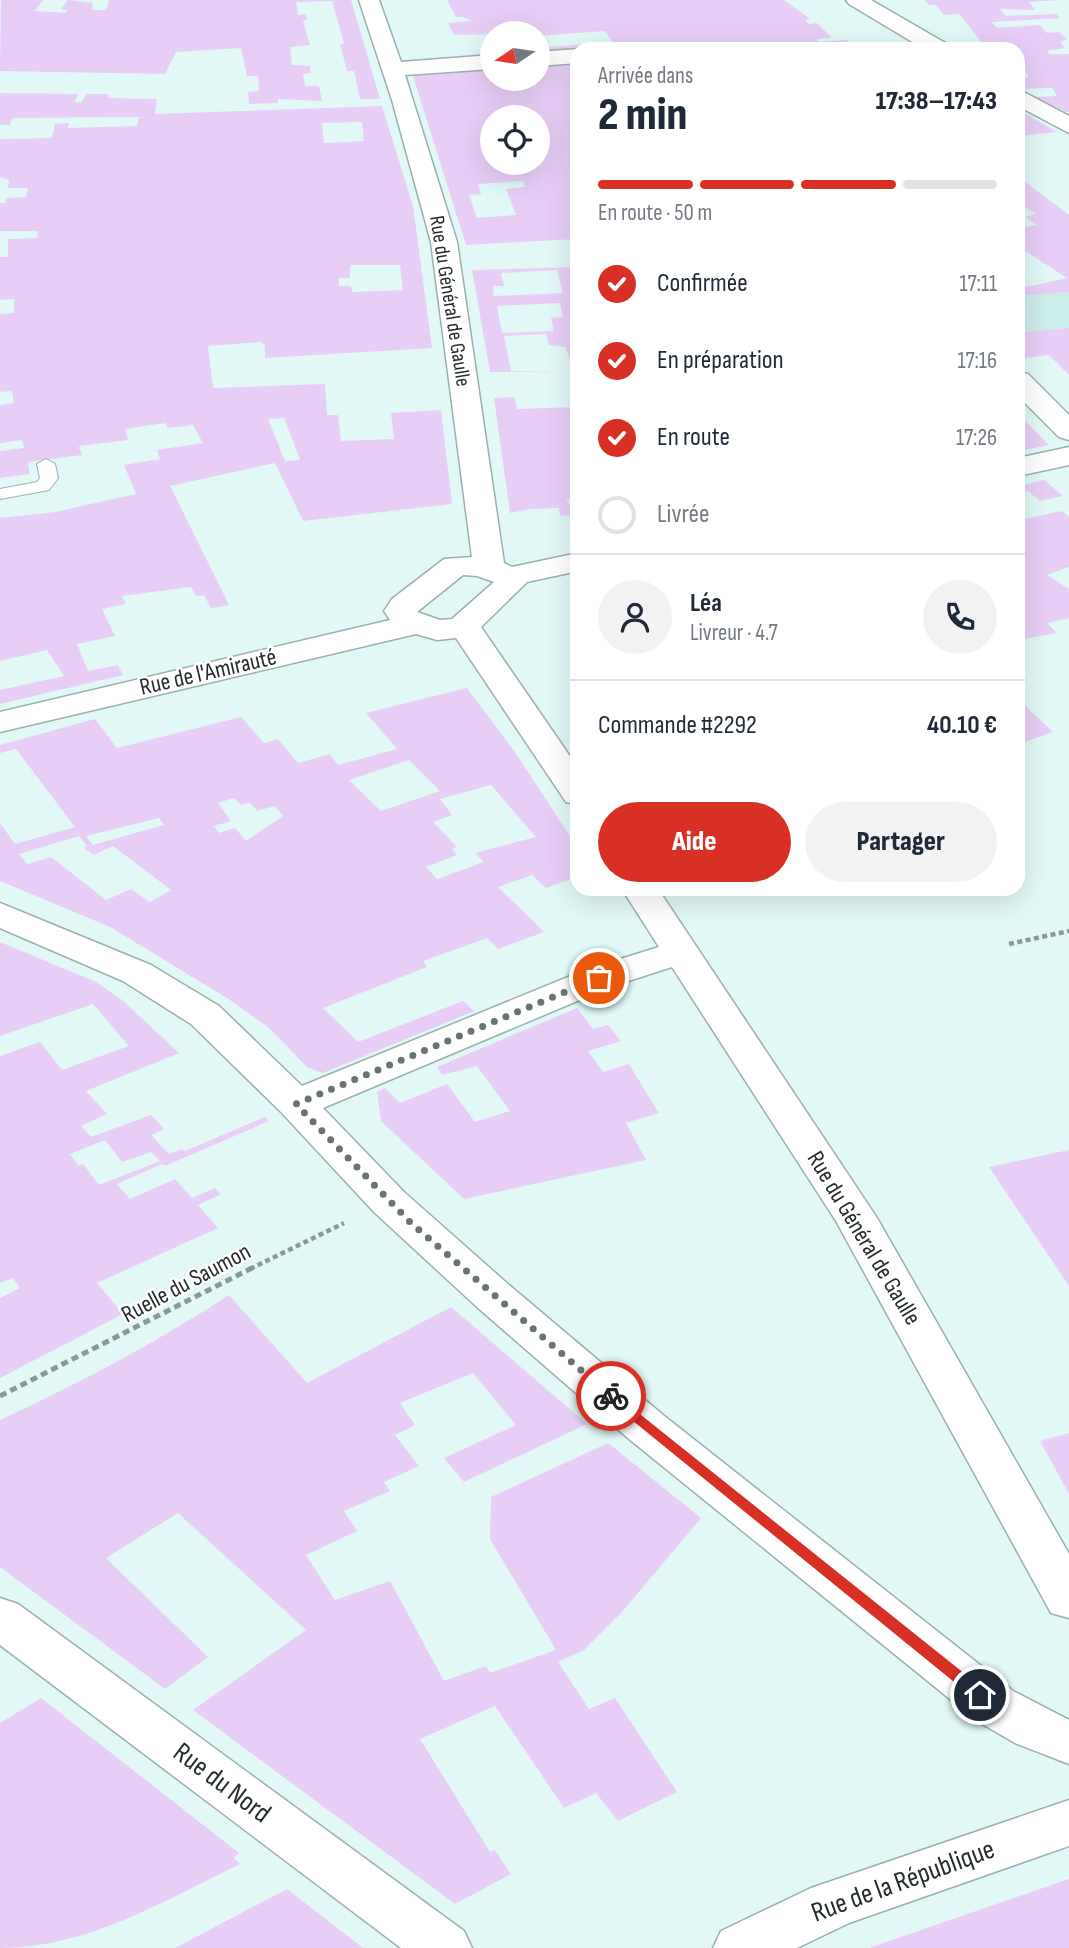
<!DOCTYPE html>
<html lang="fr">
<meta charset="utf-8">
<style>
body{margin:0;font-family:"Sofia Sans Condensed",sans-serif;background:#f2f2f3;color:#1f2937;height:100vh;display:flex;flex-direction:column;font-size:26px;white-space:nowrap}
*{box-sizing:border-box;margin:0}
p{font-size:23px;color:#747a83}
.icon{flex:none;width:38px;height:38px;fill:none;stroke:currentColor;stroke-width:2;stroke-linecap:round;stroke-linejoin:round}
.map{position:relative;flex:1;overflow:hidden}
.side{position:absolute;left:570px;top:42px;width:455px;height:854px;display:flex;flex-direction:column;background:#fff;border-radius:21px;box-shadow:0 7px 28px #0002}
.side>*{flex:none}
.needle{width:46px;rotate:257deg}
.tools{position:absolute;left:480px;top:21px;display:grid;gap:14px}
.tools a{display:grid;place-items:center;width:70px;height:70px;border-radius:50%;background:#fff;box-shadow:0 7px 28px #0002;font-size:35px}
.pin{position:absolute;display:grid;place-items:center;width:60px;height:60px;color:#fff;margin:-30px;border:4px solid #fff;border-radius:50%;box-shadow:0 2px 7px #0007}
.courier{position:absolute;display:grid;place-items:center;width:70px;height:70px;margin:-35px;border:5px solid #d93025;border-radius:50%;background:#fff;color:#222;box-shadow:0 2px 9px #0007}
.headline em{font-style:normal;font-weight:800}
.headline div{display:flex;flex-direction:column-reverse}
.headline{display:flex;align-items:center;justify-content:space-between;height:119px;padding:0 28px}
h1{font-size:46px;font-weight:800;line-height:52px}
.bar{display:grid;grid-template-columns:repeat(4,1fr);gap:10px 7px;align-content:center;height:84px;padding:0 28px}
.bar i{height:9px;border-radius:5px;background:#e0e1e3}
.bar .selected{background:#d93025}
.bar p{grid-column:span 4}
.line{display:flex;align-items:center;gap:18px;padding:0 28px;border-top:2px solid #e0e1e3}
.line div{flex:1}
.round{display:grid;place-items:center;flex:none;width:74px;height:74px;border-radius:37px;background:#f2f2f3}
ol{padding:0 28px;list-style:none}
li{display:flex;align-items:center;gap:21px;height:77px}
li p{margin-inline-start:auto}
li .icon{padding:7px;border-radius:50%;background:#d93025;color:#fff;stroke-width:4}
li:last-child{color:#747a83}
li i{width:38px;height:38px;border:4px solid #e0e1e3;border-radius:50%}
.primary-button{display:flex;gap:14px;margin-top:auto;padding:14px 28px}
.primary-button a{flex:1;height:80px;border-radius:42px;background:#d93025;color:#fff;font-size:28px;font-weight:800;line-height:80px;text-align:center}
.primary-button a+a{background:#f2f2f3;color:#1f2937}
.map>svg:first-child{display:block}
.built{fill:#cdedeb}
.green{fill:#e8cef7;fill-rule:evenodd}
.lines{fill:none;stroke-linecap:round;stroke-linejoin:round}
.service-casing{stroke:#9ab0ae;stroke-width:2}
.minor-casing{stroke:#9ab0ae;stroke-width:3}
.path-far1{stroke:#899998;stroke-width:4.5;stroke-dasharray:5 3.5;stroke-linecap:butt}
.path{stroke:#899998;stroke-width:5;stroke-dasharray:7 4.5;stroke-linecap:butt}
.service{fill:#fff;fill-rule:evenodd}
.minor{fill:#fff;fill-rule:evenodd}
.route{fill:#d93025}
.done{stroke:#667473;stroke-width:7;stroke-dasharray:0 12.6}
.labels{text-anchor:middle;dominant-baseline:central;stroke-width:5;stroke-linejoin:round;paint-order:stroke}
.far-street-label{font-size:21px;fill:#242d2c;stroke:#fff}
.street-label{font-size:24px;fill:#242d2c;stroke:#fff}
.near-street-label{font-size:28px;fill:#242d2c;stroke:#fff}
</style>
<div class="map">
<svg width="1069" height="1948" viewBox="0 0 1069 1948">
<rect width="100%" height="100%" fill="#e1f8f6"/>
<path class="built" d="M1069,292v47l-50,4v-47z"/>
<path class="green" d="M1,0h42l-8,11 31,2 1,-3 -6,-1 7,-9 25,3 -1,7h14l3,-10h242l29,99h-20l-6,-28h-7l-7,-27 4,-1 -12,-42 -36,1 2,13 8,-1 1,6 -4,1 7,24 -20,2 2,18 18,1 1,7 -8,1 2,12h14l3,15 -44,-2v4l-29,1 -1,-12 11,-1 -1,-15h-11l-6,-28 -65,4 -11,22 -165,-3z
M447,0h337l26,19 -5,1 4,4 8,-1 15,15 -15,1 1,3 29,-2 8,9 -225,-2 -93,7v-6l75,-6 -7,-11 -68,5v-3l-83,2 -6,-12 24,-2 -9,-4h-7z
M925,0h138l-34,2 6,8 -35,-1 6,7 50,-2 4,4 -68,4 5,6 43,-3 7,8 12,-1 8,7 -7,3 5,6 -18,3 3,3h19v59l-36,-16 24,-1 -5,-8 -33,1v-11l10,-1 -8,-10 -2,-9 6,-1 -6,-2 -1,-6h-7l-4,-5 -23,1 -25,-31 -15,1 -8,-10h-7z
M577,61v178l-111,6 -54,-172 80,-6v12h45v-15zM492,117h45v46h-45zM523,181l2,6 -19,2 10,26 -39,3 -8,-23 12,-1 -3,-10z
M0,93l78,1 -3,8h7l4,-8h23l-1,4 49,1 -2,15 227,-8 31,100 19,142 -167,10v-13l-5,-3 -52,4 5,42 112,-4 2,31h11l3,26 53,-2 -3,-26 50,-3 11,94 -149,17 -28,-58 -105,23 59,119 -18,3 -7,-13 -8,1 -5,-9 -69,9 4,8 -24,5 13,27 -38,8 11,27 30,-6 5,10 -123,29v-14l64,-14 -17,-26 -47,11v-143l55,-6 81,-18 -12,-29 36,-6 -3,-9 46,-7 -10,-18 -25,3 -3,-5 -40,6 3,11 -49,6 3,9 -54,7 2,12 -30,4v-27l24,-3 -2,-8 -22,3v-38l14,-2 -2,-12 -12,1v-78l14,-1v-14l-14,1v-43h8v-18l29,-1 1,-7h-38v-28h5l1,-5 20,-1 2,-9h-20l1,-8 -9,-3v-38l52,-1 3,-14 14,-1 -1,5 69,-2 2,-8 6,-1 -133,1 -2,7h-10zM362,122l2,19 -40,2 -2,-20zM350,265h50l3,25 -51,2 -1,-6h-12v-8h11zM284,418l16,41v1l-15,1 -17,-42z
M1018,110h1l38,22 -38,4z
M1019,177l50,38v77l-50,4v-14l8,5 40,-9 -48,-31v-19l18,-3 -12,-8 11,-3 -17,-11z
M577,267v92h-8l-3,-12 -17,-2 -3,-11 -42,2 7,35h66l-87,1 -18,-102zM557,270l6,23 -69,3 -1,-10h11l-3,-13zM560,303l3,14 -12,1 3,13 -52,2 -5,-27z
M1069,328v47l-20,-20 -25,3 -5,-5v-20z
M515,397l2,12 60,-2v91l-11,2 11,14v7l-4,-6 -13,1 -1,-8 -29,1 -20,4 -16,-115z
M1018,413l31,32 -30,6z
M1044,480l19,16 -23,5 -12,-10 -9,2v-7z
M1062,511l7,6v50l-22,8 22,14v29l-22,5 10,10 -38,7v-120z
M467,688l50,67 60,92v30l-31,11 -14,-13 -34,12 46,45 -46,17 -11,-11 -64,23 4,6 -104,41 35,34 105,-41 11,10 -151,62 -16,-6 -38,-39 -42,-30 -117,-71 -110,-46v-58l15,21 60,-17 -59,-78 -16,4v-8l95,-26 22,29 124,-31 23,26 14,-4 20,24 32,-9 8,11 59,-16 -31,-36zM409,760l31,31 -59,20 -32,-31zM491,785l45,52 -61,16 9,9 -47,17 -11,-12 31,-12 -5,-6 5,-2 -24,-25 19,-7 -12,-16zM234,798l7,7 9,-2 7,8 18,-5 8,10 -37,25 -11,-13 -16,5 -5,-7 17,-5 -13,-18zM159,818l5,7 -71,20 -7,-9zM79,836l8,10 -3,2 10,7 19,-9 58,44 -21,12 -19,-13 -25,11 -55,-43 -24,7 -8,-10z
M1019,700l34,32 -34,12z
M0,942l96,40 26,18 57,53 -93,38 21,23 -26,12 10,11 60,-22 13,14 -13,6 18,19 13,-5 3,2 80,-34 4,4 -104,45 -3,-2 -45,20 13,15 45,-20 17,19 23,-10 6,6 -23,11 20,23 -121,55 26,31 -123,64v-80l20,-10 -7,-10 -13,5v-227l40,-14 22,28 67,-24 -36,-42 -93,32zM105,1140l17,22 29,-10 9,9 -61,24 -16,-21 -5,1 -8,-11z
M577,1008l16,21 15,-4 13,16 -33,10 15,21 26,-8 30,49 -33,10 20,37 -182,39 -83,-78 -4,-29 8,-4 15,15 47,-19 28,38 35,-11 -33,-45 -35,9 -5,-8z
M1069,1150v136l-80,-119z
M229,1295l78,88 144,-76 136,117 -123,58 -20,-24 72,-33 -43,-52 -73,30 15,22 -20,10 24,31 -35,16 6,9 -46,20 13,20 -51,24 29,45 55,-19 54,100 42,-15 4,7 66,-23 -66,-111 1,-42 117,-54 93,75 -79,94 -38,38 -26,12 31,47 26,-11 62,94 -59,29 -22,-28 -32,15 -69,-102 -75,33 70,113 5,-2 16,24 -56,30 -262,-194 113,-80 -128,-117 -72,45 102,99 -43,32 -165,-122v-147c80,-37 155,-77 229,-125z
M1069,1433v61l-29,-53z
M41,1698l198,155 -5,5 6,6c-76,37 -153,84 -240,84v-225z
M1069,1879v69h-200z
M287,1889l76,59h-188z"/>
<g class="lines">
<defs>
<path id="service" d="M46,459l9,5 3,14 -9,12 -49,9v-10l37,-7 3,-4 -3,-14z"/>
<path id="minor" d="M359,0h20l22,62 91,-7v14l-87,6 52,167 47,321 8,4 66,-14v18l-51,11 -46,45 97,141v37l-12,-3 -110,-164 -19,2 -21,-6 -416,98v-20l390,-92 -6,-9 8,-12 52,-40 28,-2 -41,-315 -39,-142zM463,575l14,1 17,6 -42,37 -12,1 -23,-8z
M846,0h25l76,44 3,5h-26l-75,-45z
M578,49v14l-41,3v-14z
M1018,89l51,27v17l-51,-27z
M1018,372l10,2 41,41v25l-10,-3 -41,-41z
M1069,447v18l-51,11v-18z
M622,889h36l219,329 192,336v64l-18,-5 -215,-392 -164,-254 -59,19 -290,122 81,84 105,93 154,130 350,276 56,29v44l-54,-21 -38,-22 -348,-282 -152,-132 -103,-95 -92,-99 -91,-89 -68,-43 -123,-53v-25l151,62 68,41 83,80 283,-116 74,-23z
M0,1598l18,6 446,327 8,17h-71l-401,-303z
M1069,1800v46l-220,77 -52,25h-84l8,-17 90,-43z"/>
</defs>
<use href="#service" class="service-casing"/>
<use href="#minor" class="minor-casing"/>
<path class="path-far1" d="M1009,944l60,-13
M250,1269l94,-46"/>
<path class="path" d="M0,1396l254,-129"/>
<use href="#service" class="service"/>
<use href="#minor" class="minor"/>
</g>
<path class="route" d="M611,1391l374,299 3,5 -3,4h-10l-369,-300v-7z"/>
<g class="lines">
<path class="done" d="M599,978l-303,126 115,119 200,173"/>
</g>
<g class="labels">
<g class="far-street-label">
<text transform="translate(450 301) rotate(81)">Rue du Général de Gaulle</text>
</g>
<g class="street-label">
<text transform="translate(208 672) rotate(-13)">Rue de l'Amirauté</text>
<text transform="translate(864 1238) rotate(59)">Rue du Général de Gaulle</text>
<text transform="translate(186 1283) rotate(-28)">Ruelle du Saumon</text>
</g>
<g class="near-street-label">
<text transform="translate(222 1783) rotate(37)">Rue du Nord</text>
<text transform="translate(903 1881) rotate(-20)">Rue de la République</text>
</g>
</g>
</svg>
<div class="tools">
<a><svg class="needle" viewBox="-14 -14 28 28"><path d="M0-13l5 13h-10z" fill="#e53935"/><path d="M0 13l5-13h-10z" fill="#747a83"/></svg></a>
<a><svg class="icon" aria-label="locate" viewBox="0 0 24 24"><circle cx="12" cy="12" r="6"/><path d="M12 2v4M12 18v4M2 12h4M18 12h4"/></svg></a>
</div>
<div class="pin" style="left:599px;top:978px;background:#ea580c"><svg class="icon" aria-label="bag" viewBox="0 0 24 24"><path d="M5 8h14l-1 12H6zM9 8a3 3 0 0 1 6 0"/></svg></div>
<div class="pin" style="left:980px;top:1695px;background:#1f2937"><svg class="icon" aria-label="home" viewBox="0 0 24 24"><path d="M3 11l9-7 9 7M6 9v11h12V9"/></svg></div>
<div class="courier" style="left:611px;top:1396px"><svg class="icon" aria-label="bike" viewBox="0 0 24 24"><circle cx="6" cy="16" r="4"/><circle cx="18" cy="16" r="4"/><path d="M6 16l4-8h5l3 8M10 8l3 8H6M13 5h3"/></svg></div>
<section class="side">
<div class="headline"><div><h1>2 min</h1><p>Arrivée dans</p></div><em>17:38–17:43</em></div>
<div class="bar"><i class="selected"></i><i class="selected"></i><i class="selected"></i><i></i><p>En route · 50 m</p></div>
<ol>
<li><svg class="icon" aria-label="check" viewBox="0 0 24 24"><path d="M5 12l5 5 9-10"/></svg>Confirmée<p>17:11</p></li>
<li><svg class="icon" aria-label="check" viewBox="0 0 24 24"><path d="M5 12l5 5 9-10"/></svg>En préparation<p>17:16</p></li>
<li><svg class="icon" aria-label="check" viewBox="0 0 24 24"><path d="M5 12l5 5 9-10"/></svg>En route<p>17:26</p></li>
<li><i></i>Livrée</li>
</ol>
<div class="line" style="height:126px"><a class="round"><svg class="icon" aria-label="person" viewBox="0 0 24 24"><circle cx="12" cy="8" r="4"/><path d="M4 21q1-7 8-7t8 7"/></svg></a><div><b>Léa</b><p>Livreur · 4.7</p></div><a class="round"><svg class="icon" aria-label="phone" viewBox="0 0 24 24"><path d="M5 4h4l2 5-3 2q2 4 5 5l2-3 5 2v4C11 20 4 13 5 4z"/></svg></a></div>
<div class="line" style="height:91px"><div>Commande #2292</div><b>40.10 €</b></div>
<div class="primary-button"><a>Aide</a><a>Partager</a></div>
</section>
</div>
